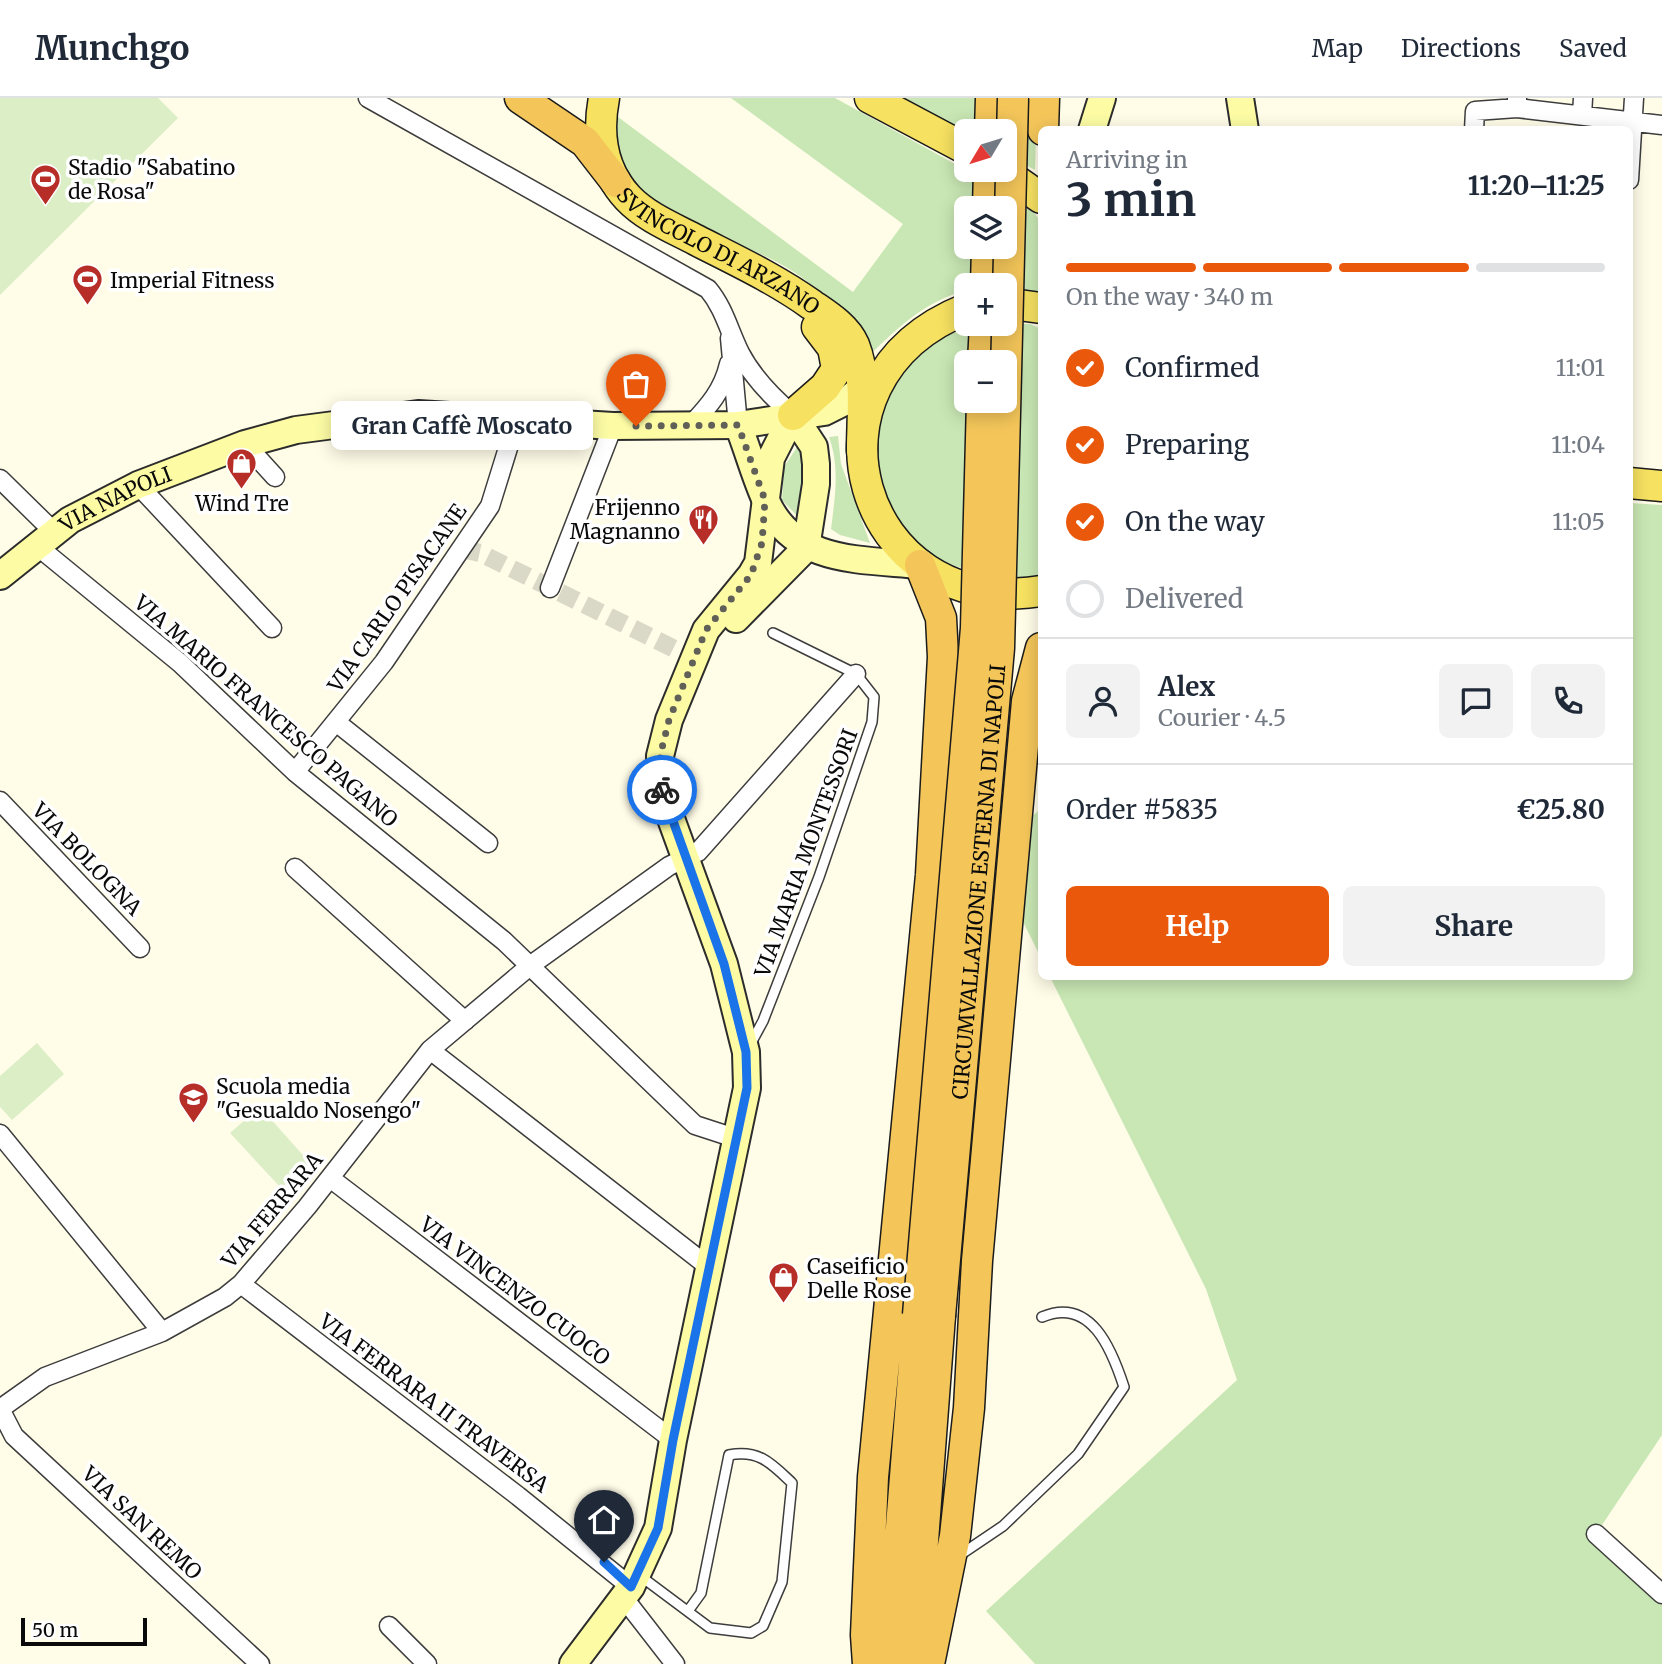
<!DOCTYPE html>
<meta charset="utf-8">
<style>
body{margin:0;font-family:Merriweather,serif;background:#f2f2f3;color:#1f2937;height:100vh;display:flex;flex-direction:column;font-size:26px;white-space:nowrap}
*{box-sizing:border-box;margin:0}
p{font-size:23px;color:#747a83}
.icon{flex:none;width:38px;height:38px;fill:none;stroke:currentColor;stroke-width:2;stroke-linecap:round;stroke-linejoin:round}
.map{position:relative;flex:1;overflow:hidden}
.panel{position:absolute;left:1038px;top:28px;width:595px;height:854px;display:flex;flex-direction:column;background:#fff;border-radius:10px;box-shadow:0 4px 18px #0003}
.panel>*{flex:none}
.needle{width:46px;rotate:232deg}
.tools{position:absolute;left:954px;top:21px;display:grid;gap:14px}
.tools a{display:grid;place-items:center;width:63px;height:63px;border-radius:10px;background:#fff;box-shadow:0 4px 18px #0003;font-size:35px}
.scale{position:absolute;left:21px;bottom:18px;width:126px;box-sizing:border-box;padding-left:7px;border:4px solid #0a0a0a;border-top:0;font-size:19px;line-height:24px;white-space:nowrap;color:#0a0a0a;-webkit-text-stroke:5px #fff;paint-order:stroke}
.pin{position:absolute;display:grid;place-items:center;width:60px;height:60px;color:#fff;margin:-72px -30px;border-radius:50% 50% 50% 0;rotate:-45deg;box-shadow:0 0 7px #0007}
.pin .icon{rotate:45deg}
.courier{position:absolute;display:grid;place-items:center;width:70px;height:70px;margin:-35px;border:5px solid #1a73e8;border-radius:50%;background:#fff;color:#222;box-shadow:0 2px 9px #0007}
.bubble{position:absolute;height:49px;border-radius:10px;background:#fff;box-shadow:0 4px 18px #0003;font-size:23px;font-weight:700;line-height:49px;text-align:center}
.summary em{font-style:normal;font-weight:700}
.summary div{display:flex;flex-direction:column-reverse}
.summary{display:flex;align-items:center;justify-content:space-between;height:119px;padding:0 28px}
h1{font-size:46px;font-weight:700;line-height:52px}
.bar{display:grid;grid-template-columns:repeat(4,1fr);gap:10px 7px;align-content:center;height:84px;padding:0 28px}
.bar i{height:9px;border-radius:5px;background:#e0e1e3}
.bar .active{background:#ea580c}
.bar p{grid-column:span 4}
.line{display:flex;align-items:center;gap:18px;padding:0 28px;border-top:2px solid #e0e1e3}
.line div{flex:1}
.round{display:grid;place-items:center;flex:none;width:74px;height:74px;border-radius:10px;background:#f2f2f3}
ol{padding:0 28px;list-style:none}
li{display:flex;align-items:center;gap:21px;height:77px}
li p{margin-inline-start:auto}
li .icon{padding:7px;border-radius:50%;background:#ea580c;color:#fff;stroke-width:4}
li:last-child{color:#747a83}
li i{width:38px;height:38px;border:4px solid #e0e1e3;border-radius:50%}
.primary-button{display:flex;gap:14px;margin-top:auto;padding:14px 28px}
.primary-button a{flex:1;height:80px;border-radius:10px;background:#ea580c;color:#fff;font-size:28px;font-weight:700;line-height:80px;text-align:center}
.primary-button a+a{background:#f2f2f3;color:#1f2937}
header{display:flex;align-items:center;gap:42px;box-sizing:border-box;height:98px;padding:0 35px;background:#fff;border-bottom:2px solid #e0e1e3}
header strong{font-size:33px}
nav{display:flex;gap:38px;margin-inline-start:auto;font-size:24px}
.map>svg:first-child{display:block}
.green{fill:#c9e7b4;fill-rule:evenodd}
.pitch{fill:#dceec6}
.lines{fill:none;stroke-linecap:round;stroke-linejoin:round}
.minor-tunnel{stroke:#dad8c7;stroke-width:18;stroke-dasharray:18 9;stroke-linecap:butt}
.service-casing{stroke:#3d3d3d;stroke-width:12}
.minor-casing{stroke:#3d3d3d;stroke-width:21}
.secondary-casing{stroke:#2c2c2c;stroke-width:30}
.primary-casing{stroke:#1b1b1b;stroke-width:33}
.trunk-casing{stroke:#1b1b1b;stroke-width:33}
.service{stroke:#fff;stroke-width:9}
.minor{stroke:#fff;stroke-width:18}
.secondary{stroke:#fdfca5;stroke-width:26}
.primary{stroke:#f6e161;stroke-width:30}
.trunk{stroke:#f4c65a;stroke-width:30}
.trunk-bridge-casing{stroke:#1b1b1b;stroke-width:33;stroke-linecap:butt}
.trunk-bridge{stroke:#f4c65a;stroke-width:30}
.done{stroke:#605f58;stroke-width:7;stroke-dasharray:0 12.6}
.route{stroke:#1a73e8;stroke-width:9}
.labels{text-anchor:middle;dominant-baseline:central;stroke-width:7;stroke-linejoin:round;paint-order:stroke}
.poi-label{font-size:21px;fill:#0a0a0a;stroke:#fff;text-anchor:start}
.street-label{font-size:21px;fill:#0a0a0a;stroke:#fff}
</style>
<header>
<strong>Munchgo</strong>
<nav><a>Map</a><a>Directions</a><a>Saved</a></nav>
</header>
<div class="map">
<svg width="1662" height="1566" viewBox="0 0 1662 1566">
<rect width="100%" height="100%" fill="#fffce8"/>
<path class="green" d="M731,0h104l131,72 14,4 52,36 9,12v73l-37,-10h-38v6c-37,8 -67,35 -93,61 -23,-28 -48,-60 -79,-80 -48,-32 -163,-59 -178,-121 -2,-11 -1,-25 -2,-37l239,178 50,-68zM966,110h38v39h-38z
M899,0h138l-2,72 -30,-16 -1,-23 -38,3z
M982,226h48l11,5v246l-33,7 -79,-24 -31,-31 -20,-40 -4,-44 10,-43 24,-37 36,-27zM966,264h38v39h-38z
M838,338l3,28 29,79 -30,-8 -9,-6c4,-32 9,-62 -2,-92z
M799,346l6,5 3,27 -8,43 -18,-19 2,-33z
M1629,405l33,2v930l-66,99 66,64v66h-627l-49,-53 251,-231 -31,-91 -156,-312 579,-1z
M1041,711v149l-53,-107z"/>
<path class="pitch" d="M0,0h158l20,20 -178,177z
M37,945l27,31 -52,46 -12,-13v-31z
M260,1009l50,56 -29,25 -51,-55z"/>
<g class="lines">
<path class="minor-tunnel" d="M462,451l18,4 215,106"/>
<defs>
<path id="service" d="M750,947l13,-24 56,-144 53,-155 2,-25 -18,-23 -83,-41
M960,1457l43,-29 75,-72 46,-67c-12,-37 -33,-91 -82,-70
M639,1477l71,53 41,5 12,-7 19,-44 10,-99c-20,-19 -33,-34 -63,-28l-28,138 -13,18"/>
<path id="minor" d="M368,0l340,191c16,19 21,42 32,64 13,25 32,44 53,62
M1517,10l145,17
M1582,18l1,-18
M1474,32l1,-19 42,-3v-10
M1629,82l5,-82
M730,240l8,87
M691,327c18,-19 32,-35 38,-61
M245,346l30,33
M0,381l53,52
M138,387l134,143
M36,447l144,118 115,109 209,169 191,184 43,14
M550,490l63,-162
M336,624l152,121
M295,674l89,-110 106,-156 27,-87
M0,703l140,147
M295,770l170,153
M430,952l279,217
M0,1036l162,198
M330,1080l343,262
M241,1186l277,212 113,91
M0,1311l45,-32 117,-45 63,-35 16,-13 66,-77 123,-157 101,-85 138,-99 29,-14 158,-178
M0,1311l14,27 246,228
M1596,1436l66,60
M623,1499l52,67
M389,1528l38,38"/>
<g id="secondary">
<path d="M1240,0l5,32"/>
<path d="M1092,32l10,-32"/>
<path d="M738,327c10,25 17,52 28,76 28,63 94,58 154,64"/>
<path id="s1" d="M0,478l70,-56 68,-35 107,-41 51,-14 122,-16 195,12 125,-1 86,-13 22,-11 28,-23"/>
<path d="M736,521l70,-71 10,-64v-20l-2,-17 -21,-32"/>
<path d="M573,1566l58,-77 27,-59 15,-88 74,-352 -1,-36 -22,-88 -62,-170 -2,-38 9,-36 37,-90 45,-55 7,-12 13,-105 22,-43"/>
</g>
<g id="primary">
<path id="s2" d="M604,0c-7,36 -2,72 24,100 18,19 45,30 68,42 39,20 80,39 116,65 16,11 34,22 42,40 13,33 8,72 8,106"/>
<path d="M870,0l96,51"/>
<path d="M1001,72l40,28"/>
<path d="M1004,205l37,5"/>
<path d="M966,211c-180,72 -107,312 75,282"/>
<path d="M793,317l32,-28 12,-18 -4,-21 -16,-21"/>
<path d="M1629,385l33,3"/>
</g>
<path id="trunk" d="M520,0l65,44 31,40
M1043,32l1,-32
M990,33l1,-33
M988,110l1,-38
M986,187l1,-38
M983,264l2,-38
M914,1562l26,-344
M868,1566l-2,-29 7,-158 58,-602 12,-218 -2,-39 -21,-53
M890,1566l28,-349
M929,1566l26,-128 14,-128 8,-147 50,-560 14,-53"/>
</defs>
<use href="#service" class="service-casing"/>
<use href="#minor" class="minor-casing"/>
<use href="#secondary" class="secondary-casing"/>
<use href="#primary" class="primary-casing"/>
<use href="#trunk" class="trunk-casing"/>
<use href="#service" class="service"/>
<use href="#minor" class="minor"/>
<use href="#secondary" class="secondary"/>
<use href="#primary" class="primary"/>
<use href="#trunk" class="trunk"/>
<defs>
<g id="trunk-bridge">
<path d="M918,1217l58,-687 6,-227"/>
<path id="s3" d="M940,1218l59,-668 14,-550"/>
</g>
</defs>
<use href="#trunk-bridge" class="trunk-bridge-casing"/>
<use href="#trunk-bridge" class="trunk-bridge"/>
</g>
<g class="lines">
<path class="done" d="M636,328l102,-1 27,75 -3,43 -11,32 -45,55 -37,90 -9,36 2,34"/>
<path class="route" d="M604,1464l27,25 27,-59 15,-88 74,-352 -1,-36 -22,-88 -62,-174"/>
</g>
<defs>
<symbol id="stadium-pin" viewBox="-11 -11 22 30"><path d="M0 17L-7.5 6A9.5 9.5 0 1 1 7.5 6Z" fill="#b62e27" stroke="#fff"/><path d="M0-5a6.5 5 0 1 0 0 10a6.5 5 0 1 0 0-10ZM-3.5-1.8h7v3.6h-7Z" fill="#fff"/></symbol>
<symbol id="shop-pin" viewBox="-11 -11 22 30"><path d="M0 17L-7.5 6A9.5 9.5 0 1 1 7.5 6Z" fill="#b62e27" stroke="#fff"/><path d="M-5-2.5h2.3a2.7 3.5 0 0 1 5.4 0H5L5.5 6h-11ZM-1.5-2.5h3a1.5 2.3 0 0 0-3 0Z" fill="#fff"/></symbol>
<symbol id="restaurant-pin" viewBox="-11 -11 22 30"><path d="M0 17L-7.5 6A9.5 9.5 0 1 1 7.5 6Z" fill="#b62e27" stroke="#fff"/><path d="M-5-6h1v4h1v-4h1v4h1v-4h1v5L-1.5 .5V6h-2V.5L-5-1ZM5-6V6H3V1.5H1.5Q1.5-4 5-6Z" fill="#fff"/></symbol>
<symbol id="school-pin" viewBox="-11 -11 22 30"><path d="M0 17L-7.5 6A9.5 9.5 0 1 1 7.5 6Z" fill="#b62e27" stroke="#fff"/><path d="M0-5L7-2L0 1L-7-2ZM-4 1L0 2.5L4 1V4Q0 6-4 4Z" fill="#fff"/></symbol>
</defs>
<g fill-rule="evenodd">
<use href="#stadium-pin" x="28" y="64" width="35" height="47"/>
<use href="#stadium-pin" x="70" y="164" width="35" height="47"/>
<use href="#shop-pin" x="224" y="348" width="35" height="47"/>
<use href="#restaurant-pin" x="686" y="404" width="35" height="47"/>
<use href="#school-pin" x="176" y="982" width="35" height="47"/>
<use href="#shop-pin" x="766" y="1162" width="35" height="47"/>
</g>
<g class="labels">
<g class="poi-label">
<text x="68" y="69">Stadio "Sabatino<tspan x="68" dy="24">de Rosa"</tspan></text>
<text x="110" y="182">Imperial Fitness</text>
<text x="242" y="405" text-anchor="middle">Wind Tre</text>
<text x="680" y="409" text-anchor="end">Frijenno<tspan x="680" dy="24">Magnanno</tspan></text>
<text x="216" y="988">Scuola media<tspan x="216" dy="24">"Gesualdo Nosengo"</tspan></text>
<text x="807" y="1168">Caseificio<tspan x="807" dy="24">Delle Rose</tspan></text>
</g>
<g class="street-label">
<text stroke="none"><textPath href="#s2" startOffset="212">SVINCOLO DI ARZANO</textPath></text>
<text stroke="none"><textPath href="#s1" startOffset="140">VIA NAPOLI</textPath></text>
<text transform="translate(397 500) rotate(-55)">VIA CARLO PISACANE</text>
<text transform="translate(266 613) rotate(41)">VIA MARIO FRANCESCO PAGANO</text>
<text transform="translate(806 755) rotate(-70)">VIA MARIA MONTESSORI</text>
<text transform="translate(87 761) rotate(46)">VIA BOLOGNA</text>
<text stroke="none"><textPath href="#s3" startOffset="436">CIRCUMVALLAZIONE ESTERNA DI NAPOLI</textPath></text>
<text transform="translate(272 1112) rotate(-50)">VIA FERRARA</text>
<text transform="translate(515 1193) rotate(37)">VIA VINCENZO CUOCO</text>
<text transform="translate(434 1305) rotate(37)">VIA FERRARA II TRAVERSA</text>
<text transform="translate(142 1425) rotate(43)">VIA SAN REMO</text>
</g>
</g>
</svg>
<div class="tools">
<a><svg class="needle" viewBox="-14 -14 28 28"><path d="M0-13l5 13h-10z" fill="#e53935"/><path d="M0 13l5-13h-10z" fill="#747a83"/></svg></a>
<a><svg class="icon" aria-label="layers" viewBox="0 0 24 24"><path d="M12 4l9 5-9 5-9-5zM3 14l9 5 9-5"/></svg></a>
<a>+</a>
<a>−</a>
</div>
<div class="scale">50 m</div>
<div class="pin" style="left:636px;top:328px;background:#ea580c"><svg class="icon" aria-label="bag" viewBox="0 0 24 24"><path d="M5 8h14l-1 12H6zM9 8a3 3 0 0 1 6 0"/></svg></div>
<div class="pin" style="left:604px;top:1464px;background:#1f2937"><svg class="icon" aria-label="home" viewBox="0 0 24 24"><path d="M3 11l9-7 9 7M6 9v11h12V9"/></svg></div>
<div class="courier" style="left:662px;top:692px"><svg class="icon" aria-label="bike" viewBox="0 0 24 24"><circle cx="6" cy="16" r="4"/><circle cx="18" cy="16" r="4"/><path d="M6 16l4-8h5l3 8M10 8l3 8H6M13 5h3"/></svg></div>
<div class="bubble" style="left:331px;top:303px;width:262px">Gran Caffè Moscato</div>
<section class="panel">
<div class="summary"><div><h1>3 min</h1><p>Arriving in</p></div><em>11:20–11:25</em></div>
<div class="bar"><i class="active"></i><i class="active"></i><i class="active"></i><i></i><p>On the way · 340 m</p></div>
<ol>
<li><svg class="icon" aria-label="check" viewBox="0 0 24 24"><path d="M5 12l5 5 9-10"/></svg>Confirmed<p>11:01</p></li>
<li><svg class="icon" aria-label="check" viewBox="0 0 24 24"><path d="M5 12l5 5 9-10"/></svg>Preparing<p>11:04</p></li>
<li><svg class="icon" aria-label="check" viewBox="0 0 24 24"><path d="M5 12l5 5 9-10"/></svg>On the way<p>11:05</p></li>
<li><i></i>Delivered</li>
</ol>
<div class="line" style="height:126px"><a class="round"><svg class="icon" aria-label="person" viewBox="0 0 24 24"><circle cx="12" cy="8" r="4"/><path d="M4 21q1-7 8-7t8 7"/></svg></a><div><b>Alex</b><p>Courier · 4.5</p></div><a class="round"><svg class="icon" aria-label="chat" viewBox="0 0 24 24"><path d="M4 5h16v11H9l-5 4z"/></svg></a><a class="round"><svg class="icon" aria-label="phone" viewBox="0 0 24 24"><path d="M5 4h4l2 5-3 2q2 4 5 5l2-3 5 2v4C11 20 4 13 5 4z"/></svg></a></div>
<div class="line" style="height:91px"><div>Order #5835</div><b>€25.80</b></div>
<div class="primary-button"><a>Help</a><a>Share</a></div>
</section>
</div>
